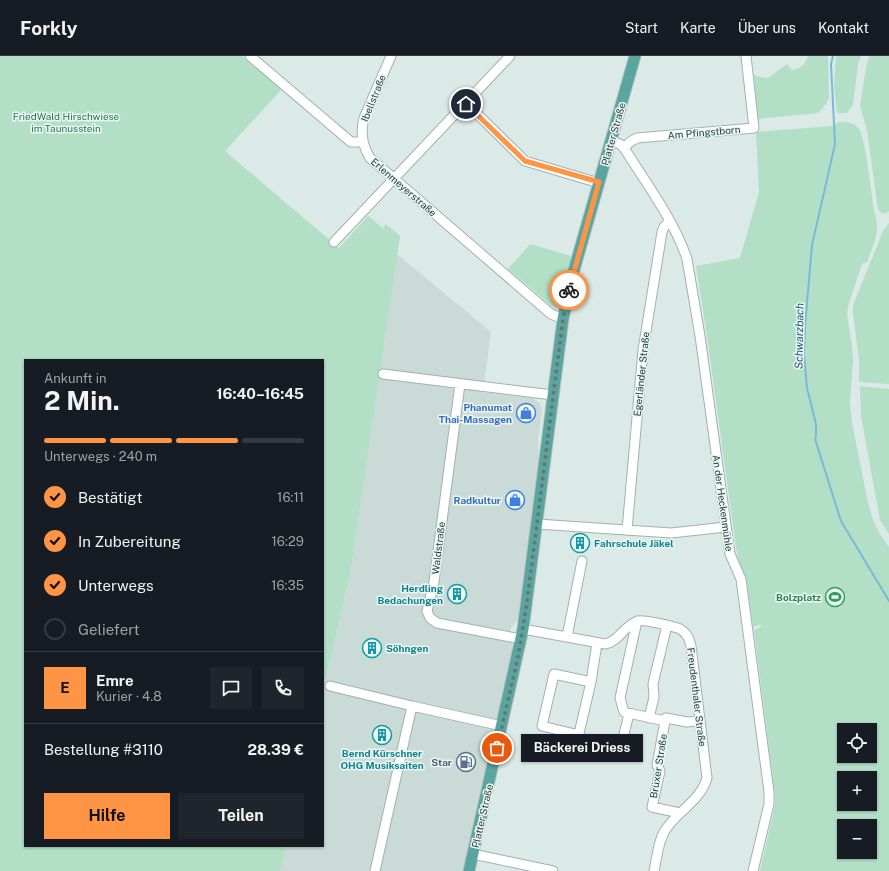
<!DOCTYPE html>
<html lang="de">
<meta charset="utf-8">
<style>
body{margin:0;font-family:"Public Sans",sans-serif;background:#20242c;color:#f1f3f6;height:100vh;display:flex;flex-direction:column;font-size:15px;white-space:nowrap}
*{box-sizing:border-box;margin:0}
p{font-size:13px;color:#9ea1a6}
.icon{flex:none;width:22px;height:22px;fill:none;stroke:currentColor;stroke-width:2;stroke-linecap:round;stroke-linejoin:round}
.map{position:relative;flex:1;overflow:hidden}
.panel{position:absolute;left:24px;top:303px;width:300px;height:488px;display:flex;flex-direction:column;background:#171b24;border-radius:0px;box-shadow:0 1px 3px #0004}
.panel>*{flex:none}
.fabs{position:absolute;left:837px;top:667px;display:grid;gap:8px}
.fabs a{display:grid;place-items:center;width:40px;height:40px;border-radius:0px;background:#171b24;box-shadow:0 1px 3px #0004;font-size:20px}
.pin{position:absolute;display:grid;place-items:center;width:34px;height:34px;color:#fff;margin:-17px;border:2px solid #fff;border-radius:50%;box-shadow:0 1px 4px #0007}
.courier{position:absolute;display:grid;place-items:center;width:40px;height:40px;margin:-20px;border:3px solid #ff9445;border-radius:50%;background:#fff;color:#222;box-shadow:0 1px 5px #0007}
.bubble{position:absolute;height:28px;border-radius:0px;background:#171b24;box-shadow:0 1px 3px #0004;font-size:13px;font-weight:700;line-height:28px;text-align:center}
.summary em{font-style:normal;font-weight:700}
.summary div{display:flex;flex-direction:column-reverse}
.summary{display:flex;align-items:center;justify-content:space-between;height:68px;padding:0 20px}
h1{font-size:26px;font-weight:700;line-height:30px}
.bar{display:grid;grid-template-columns:repeat(4,1fr);gap:6px 4px;align-content:center;height:48px;padding:0 20px}
.bar i{height:5px;border-radius:3px;background:#363941}
.bar .on{background:#ff9445}
.bar p{grid-column:span 4}
.line{display:flex;align-items:center;gap:10px;padding:0 20px;border-top:1px solid #363941}
.line div{flex:1}
.round{display:grid;place-items:center;flex:none;width:42px;height:42px;border-radius:0px;background:#20242c}
ol{padding:0 20px;list-style:none}
li{display:flex;align-items:center;gap:12px;height:44px}
li p{margin-inline-start:auto}
li .icon{padding:4px;border-radius:50%;background:#ff9445;color:#111;stroke-width:4}
li:last-child{color:#9ea1a6}
li i{width:22px;height:22px;border:2px solid #363941;border-radius:50%}
.action{display:flex;gap:8px;margin-top:auto;padding:8px 20px}
.action a{flex:1;height:46px;border-radius:0px;background:#ff9445;color:#111;font-size:16px;font-weight:700;line-height:46px;text-align:center}
.action a+a{background:#20242c;color:#f1f3f6}
header{display:flex;align-items:center;gap:24px;box-sizing:border-box;height:56px;padding:0 20px;background:#171b24;border-bottom:1px solid #363941}
header strong{font-size:19px}
nav{display:flex;gap:22px;margin-inline-start:auto;font-size:14px}
.map>svg:first-child{display:block}
.built{fill:#cadad6}
.green{fill:#b2dfc6;fill-rule:evenodd}
.lines{fill:none;stroke-linecap:round;stroke-linejoin:round}
.stream{stroke:#7cb9d7;stroke-width:2}
.minor-casing{stroke:#9fb2af;stroke-width:11}
.major-casing{stroke:#bbc4c3;stroke-width:13}
.minor{stroke:#fff;stroke-width:9}
.major{stroke:#5ba5a0;stroke-width:11}
.done{stroke:#5f7875;stroke-width:4;stroke-dasharray:0 7.2}
.route{stroke:#ff9445;stroke-width:5}
.labels{text-anchor:middle;dominant-baseline:central;stroke-width:3;stroke-linejoin:round;paint-order:stroke}
.street-label{font-size:10px;fill:#1c3b38;stroke:#ecf7f4}
.park-label{font-size:10px;fill:#237652;stroke:#ecf7f4}
.shop-label{font-size:10px;font-weight:bold;fill:#366cbe;stroke:#ecf7f4;text-anchor:end}
.culture-label{font-size:10px;font-weight:bold;fill:#0d838f;stroke:#ecf7f4;text-anchor:start}
.leisure-label{font-size:10px;font-weight:bold;fill:#27864d;stroke:#ecf7f4;text-anchor:end}
.service-label{font-size:10px;font-weight:bold;fill:#4e5e75;stroke:#ecf7f4;text-anchor:end}
.water-label{font-size:11px;font-style:italic;fill:#11577c;stroke:#ecf7f4}
</style>
<header>
<strong>Forkly</strong>
<nav><a>Start</a><a>Karte</a><a>Über uns</a><a>Kontakt</a></nav>
</header>
<div class="map">
<svg width="889" height="815" viewBox="0 0 889 815">
<rect width="100%" height="100%" fill="#dceae7"/>
<path class="built" d="M397,198l94,78 -8,60 49,6 8,5 2,7 -4,31 1,22 -2,21 -17,132 -9,12 -3,13 4,2 1,5 -49,223h-184l6,-25h37v-157l27,-114z"/>
<path class="green" d="M0,0h242l39,34 -56,61 114,97 29,-32 15,12 3,-4 14,12 -50,339 -27,114v-329h-298v486h261l-6,25h-280z
M808,0h20l1,42 -4,7 -7,8 -60,6 -4,-44 7,2 7,1 19,-14 5,6c8,-1 14,-6 16,-14z
M836,0h25l-3,8 -5,41 -6,8h-10l-3,-27z
M869,0h20v155l-4,3 -4,-1 -3,-4 -11,-79 -7,-24 6,-38z
M839,66c8,0 15,0 20,7 6,7 13,68 15,82 7,19 0,33 -7,51l-5,2 -14,42 -1,9 5,30 1,16 -3,41 2,21 16,80 5,17 7,14 9,13v324h-129l15,-66v-11l-21,-164 7,-3 -1,-2 -7,2 -6,-46 -9,-23 -2,-11 -29,-211 -11,-70 44,-8 19,-66 -3,-60 76,-6zM844,674h26v26h-26zM844,722h26v26h-26zM844,770h26v26h-26z
M889,167v161l-30,-2v-22l-6,-46v-9l30,-74z
M530,188l41,12 -11,48 -2,4 -6,-2 -44,-37z
M860,330l29,3v145l-9,-14 -19,-104z"/>
<g class="lines">
<path class="stream" d="M833,0l-2,8 4,80 -23,101 -7,81 -1,28 3,34 9,36v12l-1,3 26,82 48,80"/>
<defs>
<path id="minor" d="M250,0l101,86h12
M391,0l-27,62c-4,15 -2,27 6,40l181,156 12,5
M466,47l59,58 74,22
M611,85l9,3 4,4 6,-6 7,-4 117,-10 -8,-72
M624,92c21,33 51,74 63,111l13,77 30,218 11,25 28,213v12l-16,67
M334,186l176,-186
M383,318l170,21
M460,328l-26,198 -7,29 3,7 7,5 84,16
M537,468l134,9 55,-6
M627,474l16,-180 19,-118 2,-5 5,-5
M637,565l-17,77 4,14 41,9
M523,573l82,15c14,-2 19,-19 33,-23 6,-2 32,5 40,7 8,4 11,9 13,18l16,132c-6,22 -29,33 -41,51 -8,11 -9,29 -12,42
M567,581l15,-76
M330,630l82,20
M649,662l5,-21 -1,-13 14,-59
M665,665l-8,44 3,6 -8,36 28,6
M665,665l1,-3 21,4 13,-1
M579,679l-37,-9 12,-52 37,8
M577,686l14,-60 6,-39
M621,690l8,-32
M473,798l80,17
M375,815l37,-165 90,20"/>
<path id="major" d="M469,815l54,-242 40,-310 9,-42 63,-221"/>
</defs>
<use href="#minor" class="minor-casing"/>
<use href="#major" class="major-casing"/>
<use href="#minor" class="minor"/>
<use href="#major" class="major"/>
</g>
<g class="lines">
<path class="done" d="M497,692l21,-91 9,-55 36,-283 6,-29"/>
<path class="route" d="M466,48l59,57 74,21 -30,108"/>
</g>
<defs>
<symbol id="shop-ring" viewBox="-11 -11 22 22"><circle r="9.5" fill="#ecf7f4" stroke="#3f7fe0" stroke-width="1.5"/><path d="M-5-2.5h2.3a2.7 3.5 0 0 1 5.4 0H5L5.5 6h-11ZM-1.5-2.5h3a1.5 2.3 0 0 0-3 0Z" fill="#3f7fe0"/></symbol>
<symbol id="building-ring" viewBox="-11 -11 22 22"><circle r="9.5" fill="#ecf7f4" stroke="#0f9aa8" stroke-width="1.5"/><path d="M-4-6H4V6H1V3H-1V6H-4ZM-2.5-4.3h1.7v1.8h-1.7ZM.8-4.3h1.7v1.8H.8ZM-2.5-1h1.7V.8h-1.7ZM.8-1h1.7V.8H.8Z" fill="#0f9aa8"/></symbol>
<symbol id="stadium-ring" viewBox="-11 -11 22 22"><circle r="9.5" fill="#ecf7f4" stroke="#2e9e5b" stroke-width="1.5"/><path d="M0-5a6.5 5 0 1 0 0 10a6.5 5 0 1 0 0-10ZM-3.5-1.8h7v3.6h-7Z" fill="#2e9e5b"/></symbol>
<symbol id="fuel-ring" viewBox="-11 -11 22 22"><circle r="9.5" fill="#ecf7f4" stroke="#5c6f8a" stroke-width="1.5"/><path d="M-5.5-6h7V0h2V4h1.3V-2.5L3-4.5l.8-.8L6-3V5H2.5V1h-1V6h-7ZM-4.2-4.7v3.2H.2V-4.7Z" fill="#5c6f8a"/></symbol>
</defs>
<g fill-rule="evenodd">
<use href="#shop-ring" x="515" y="346" width="22" height="22"/>
<use href="#shop-ring" x="504" y="433" width="22" height="22"/>
<use href="#building-ring" x="569" y="476" width="22" height="22"/>
<use href="#building-ring" x="446" y="527" width="22" height="22"/>
<use href="#stadium-ring" x="824" y="530" width="22" height="22"/>
<use href="#building-ring" x="361" y="581" width="22" height="22"/>
<use href="#building-ring" x="371" y="668" width="22" height="22"/>
<use href="#fuel-ring" x="455" y="695" width="22" height="22"/>
</g>
<g class="labels">
<g class="street-label">
<text transform="translate(373 42) rotate(-68)">Ibellstraße</text>
<text transform="translate(704 76) rotate(-5)">Am Pfingstborn</text>
<text transform="translate(613 78) rotate(-74)">Platter Straße</text>
<text transform="translate(404 131) rotate(41)">Erlenmeyerstraße</text>
<text transform="translate(641 318) rotate(-84)">Egerländer Straße</text>
<text transform="translate(723 447) rotate(82)">An der Heckenmühle</text>
<text transform="translate(438 492) rotate(-83)">Waldstraße</text>
<text transform="translate(697 641) rotate(83)">Freudenthaler Straße</text>
<text transform="translate(658 710) rotate(-81)">Brüxer Straße</text>
<text transform="translate(482 760) rotate(-77)">Platter Straße</text>
</g>
<g class="park-label">
<text x="66" y="60">FriedWald Hirschwiese<tspan x="66" dy="12">im Taunusstein</tspan></text>
</g>
<g class="shop-label">
<text x="512" y="351">Phanumat<tspan x="512" dy="12">Thai-Massagen</tspan></text>
<text x="501" y="444">Radkultur</text>
</g>
<g class="culture-label">
<text x="594" y="487">Fahrschule Jäkel</text>
<text x="443" y="532" text-anchor="end">Herdling<tspan x="443" dy="12">Bedachungen</tspan></text>
<text x="386" y="592">Söhngen</text>
<text x="382" y="697" text-anchor="middle">Bernd Kürschner<tspan x="382" dy="12">OHG Musiksaiten</tspan></text>
</g>
<g class="leisure-label">
<text x="821" y="541">Bolzplatz</text>
</g>
<g class="service-label">
<text x="452" y="706">Star</text>
</g>
<g class="water-label">
<text transform="translate(799 280) rotate(-89)">Schwarzbach</text>
</g>
</g>
</svg>
<div class="fabs">
<a><svg class="icon" aria-label="locate" viewBox="0 0 24 24"><circle cx="12" cy="12" r="6"/><path d="M12 2v4M12 18v4M2 12h4M18 12h4"/></svg></a>
<a>+</a>
<a>−</a>
</div>
<div class="pin" style="left:497px;top:692px;background:#ea580c"><svg class="icon" aria-label="bag" viewBox="0 0 24 24"><path d="M5 8h14l-1 12H6zM9 8a3 3 0 0 1 6 0"/></svg></div>
<div class="pin" style="left:466px;top:48px;background:#1f2937"><svg class="icon" aria-label="home" viewBox="0 0 24 24"><path d="M3 11l9-7 9 7M6 9v11h12V9"/></svg></div>
<div class="courier" style="left:569px;top:234px"><svg class="icon" aria-label="bike" viewBox="0 0 24 24"><circle cx="6" cy="16" r="4"/><circle cx="18" cy="16" r="4"/><path d="M6 16l4-8h5l3 8M10 8l3 8H6M13 5h3"/></svg></div>
<div class="bubble" style="left:521px;top:678px;width:122px">Bäckerei Driess</div>
<section class="panel">
<div class="summary"><div><h1>2 Min.</h1><p>Ankunft in</p></div><em>16:40–16:45</em></div>
<div class="bar"><i class="on"></i><i class="on"></i><i class="on"></i><i></i><p>Unterwegs · 240 m</p></div>
<ol>
<li><svg class="icon" aria-label="check" viewBox="0 0 24 24"><path d="M5 12l5 5 9-10"/></svg>Bestätigt<p>16:11</p></li>
<li><svg class="icon" aria-label="check" viewBox="0 0 24 24"><path d="M5 12l5 5 9-10"/></svg>In Zubereitung<p>16:29</p></li>
<li><svg class="icon" aria-label="check" viewBox="0 0 24 24"><path d="M5 12l5 5 9-10"/></svg>Unterwegs<p>16:35</p></li>
<li><i></i>Geliefert</li>
</ol>
<div class="line" style="height:72px"><b class="round" style="background:#ff9445;color:#111">E</b><div><b>Emre</b><p>Kurier · 4.8</p></div><a class="round"><svg class="icon" aria-label="chat" viewBox="0 0 24 24"><path d="M4 5h16v11H9l-5 4z"/></svg></a><a class="round"><svg class="icon" aria-label="phone" viewBox="0 0 24 24"><path d="M5 4h4l2 5-3 2q2 4 5 5l2-3 5 2v4C11 20 4 13 5 4z"/></svg></a></div>
<div class="line" style="height:52px"><div>Bestellung #3110</div><b>28.39 €</b></div>
<div class="action"><a>Hilfe</a><a>Teilen</a></div>
</section>
</div>
